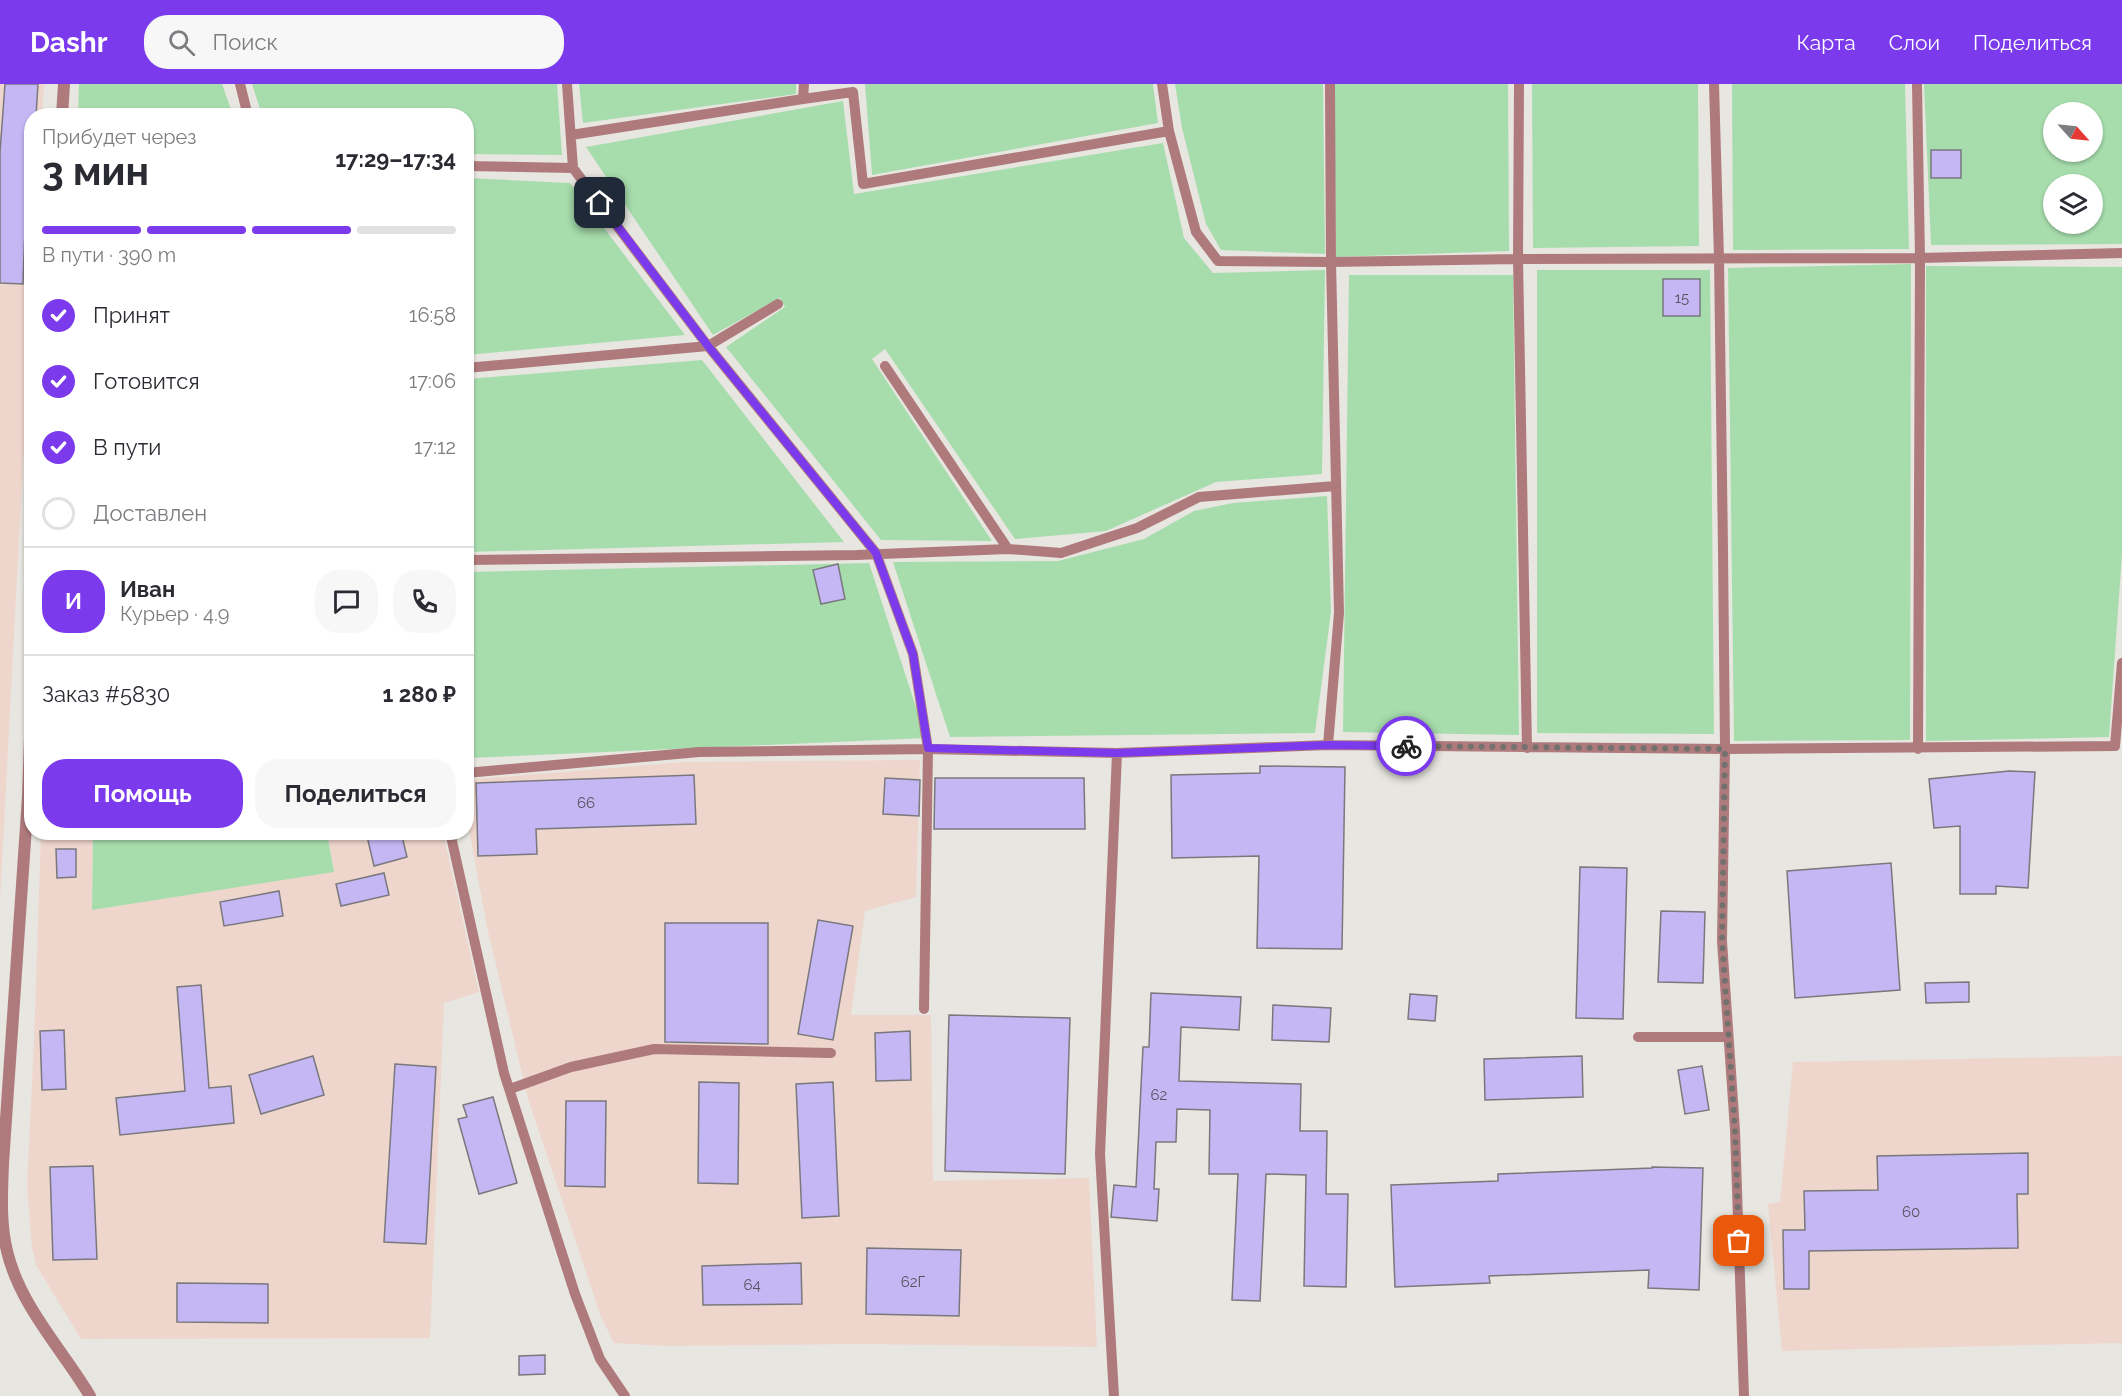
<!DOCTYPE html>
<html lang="ru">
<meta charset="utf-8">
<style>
body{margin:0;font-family:Raleway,sans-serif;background:#f7f7f7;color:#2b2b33;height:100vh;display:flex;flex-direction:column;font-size:22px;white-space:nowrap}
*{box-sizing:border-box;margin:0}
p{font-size:20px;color:#7c7c81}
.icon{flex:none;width:33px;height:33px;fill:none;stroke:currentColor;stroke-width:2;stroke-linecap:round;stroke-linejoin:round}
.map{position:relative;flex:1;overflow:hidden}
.side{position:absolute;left:24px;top:24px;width:450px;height:732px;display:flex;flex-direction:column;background:#fff;border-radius:24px;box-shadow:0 2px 4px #0004}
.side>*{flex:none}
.needle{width:39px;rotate:117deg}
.controls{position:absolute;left:2043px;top:18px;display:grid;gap:12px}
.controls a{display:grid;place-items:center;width:60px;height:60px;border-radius:50%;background:#fff;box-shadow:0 2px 4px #0004;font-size:30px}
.pin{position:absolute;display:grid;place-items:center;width:51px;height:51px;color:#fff;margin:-26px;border-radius:12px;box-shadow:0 3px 9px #0006}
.courier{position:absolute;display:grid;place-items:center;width:60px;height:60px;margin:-30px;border:4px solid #7c3aed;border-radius:50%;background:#fff;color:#222;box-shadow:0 2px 8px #0007}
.head em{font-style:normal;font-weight:700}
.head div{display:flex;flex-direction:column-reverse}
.head{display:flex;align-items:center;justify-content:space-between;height:102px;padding:0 18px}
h1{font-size:39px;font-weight:700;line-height:45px}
.bar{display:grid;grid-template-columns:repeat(4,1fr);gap:9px 6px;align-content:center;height:72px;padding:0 18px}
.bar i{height:8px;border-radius:4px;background:#e1e1e2}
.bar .active{background:#7c3aed}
.bar p{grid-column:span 4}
.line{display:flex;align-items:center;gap:15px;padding:0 18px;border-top:2px solid #e1e1e2}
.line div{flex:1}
.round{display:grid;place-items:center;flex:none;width:63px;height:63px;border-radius:24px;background:#f7f7f7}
ol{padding:0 18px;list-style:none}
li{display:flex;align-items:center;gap:18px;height:66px}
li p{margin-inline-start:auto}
li .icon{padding:6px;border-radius:50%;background:#7c3aed;color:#fff;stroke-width:4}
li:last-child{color:#7c7c81}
li i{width:33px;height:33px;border:3px solid #e1e1e2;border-radius:50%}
.action{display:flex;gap:12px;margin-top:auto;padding:12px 18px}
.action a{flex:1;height:69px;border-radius:24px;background:#7c3aed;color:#fff;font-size:24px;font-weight:700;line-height:69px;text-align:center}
.action a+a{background:#f7f7f7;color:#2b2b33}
header{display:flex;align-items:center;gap:36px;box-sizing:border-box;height:84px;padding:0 30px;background:#7c3aed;color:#fff}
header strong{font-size:28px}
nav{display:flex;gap:33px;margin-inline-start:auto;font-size:21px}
.search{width:420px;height:54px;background:#f7f7f7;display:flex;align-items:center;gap:15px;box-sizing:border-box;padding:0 21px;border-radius:24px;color:#7c7c81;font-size:22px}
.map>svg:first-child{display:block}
.commercial{fill:#efd6cd}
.green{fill:#a7ddad;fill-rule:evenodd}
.building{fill:#c5b7f4;stroke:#79787d;stroke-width:1.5}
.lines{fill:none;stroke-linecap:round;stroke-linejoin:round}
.lane{stroke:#af7a7c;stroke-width:10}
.street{stroke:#af7a7c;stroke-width:12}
.done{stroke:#72716e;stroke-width:6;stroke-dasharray:0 10.8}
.route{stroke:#7c3aed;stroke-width:8}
.labels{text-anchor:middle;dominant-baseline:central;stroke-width:4.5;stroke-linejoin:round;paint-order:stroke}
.number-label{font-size:15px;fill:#585361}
</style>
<header>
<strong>Dashr</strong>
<div class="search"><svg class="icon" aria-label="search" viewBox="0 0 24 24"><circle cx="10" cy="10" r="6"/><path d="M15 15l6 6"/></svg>Поиск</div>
<nav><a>Карта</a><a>Слои</a><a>Поделиться</a></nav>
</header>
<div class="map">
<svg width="2122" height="1312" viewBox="0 0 2122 1312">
<rect width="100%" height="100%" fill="#e8e6e0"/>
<path class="commercial" d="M0,0h44l-2,31 -10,1 -1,196 -31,589z
M920,676l-4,137 -51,14 -14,104h80l2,166 156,-3 8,169 -237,-3 -195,2 -51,-3 -13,-26 -73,-218 -41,-172 -20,-109 -1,-38 218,-18z
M41,749h52l-1,77 242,-39 -7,-38h116l36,159 -35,11 -14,335 -349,1 -45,-74 -4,-17 -5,-62 7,-145z
M2122,972v287l-340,8 -14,-147 12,-2 13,-140z"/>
<path class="green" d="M79,0h143l11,31h-155z
M252,0h305l5,71 -95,-1 -1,-38 -204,-1z
M579,0h217v10l-213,29z
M865,0h288l5,39 -286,52z
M1175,0h148l2,170 -104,-4 -15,-26 -24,-96z
M1334,0h174l1,167 -173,6z
M1532,0h166l1,162 -166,2z
M1732,0h173l4,165 -176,1z
M1924,0h198v160l-191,1zM2054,28h38v40h-38zM2054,100h38v40h-38z
M843,17l11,93 309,-51 21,95 29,35 112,-3 -3,204 -106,8 -110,49 -91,8 -130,-190 -13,10 120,182 -111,-1 -155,-193 59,-40 -5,-9 -67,37 -127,-188z
M467,94l103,5 115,152 -218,20z
M1911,180l-1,476 -176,1 -6,-473z
M1926,182l196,1v287l-13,183 -183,4z
M1537,186h173l4,464 -177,-1z
M1349,191h164l6,460 -176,-3z
M702,276l142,182 -377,10v-173z
M1327,412l4,116 -16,121 -365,4 -57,-175 165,-1 86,-22 50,-28 39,-8z
M869,479l57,175 -459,20 -1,-186z
M93,749h234l7,39 -242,38z"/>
<path class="building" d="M5,0h33l-2,32h-4v65l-4,49 -3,-1 -2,55 -23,-1v-131z
M1931,66h30v28h-30z
M1663,195h37v37h-37z
M838,480l7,35 -24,5 -8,-34z
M1260,682l85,1 -3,182 -85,-1 2,-92 -87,2 -1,-83 89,-2z
M2009,687l26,1 -7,116 -32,-2v8h-36v-68l-26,2 -5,-49z
M694,691l2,49 -160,5 1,25 -59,2 -2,-73z
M885,694l35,2 -1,36 -36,-2z
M935,694h149l1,51h-151z
M366,748h35l6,25 -33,9z
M56,765h20v28l-19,1z
M1891,779l9,127 -105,8 -8,-127z
M1580,783l47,1 -4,151 -47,-1z
M384,789l5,22 -48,11 -5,-22z
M279,807l4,25 -59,10 -4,-24z
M1661,827l44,1 -2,71 -45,-1z
M818,836l35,6 -20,114 -35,-6z
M665,839h103v121l-103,-2z
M1969,898v20l-43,1 -1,-20z
M201,901l8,103 22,-2 3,37 -114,12 -4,-37 69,-7 -8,-104z
M1151,909l90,4 -2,33 -58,-3 -2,54 122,3 -1,47h27l-1,63h22l-2,93 -42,-1 2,-111 -40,-1 -6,127 -28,-1 6,-126h-29l1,-64 -33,-1 -1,33h-20l-2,47h5l-2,32 -46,-4 3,-32 22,2 7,-140h6z
M1410,910l27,2 -2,25 -27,-2z
M1273,921l58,3 -2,34 -57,-2z
M949,931l121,3 -5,156 -120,-3z
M64,946l2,59 -24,1 -2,-59z
M910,947l1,49 -35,1 -1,-48z
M313,972l11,39 -63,19 -12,-39z
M1582,972l1,41 -98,3 -1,-41z
M395,980l41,3 -10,177 -42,-2z
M1702,982l7,44 -24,4 -7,-44z
M699,998l40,1 -1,101 -40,-1z
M833,998l6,134 -37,2 -6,-134z
M493,1013l24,86 -38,11 -21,-75 9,-2 -4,-12z
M566,1017h40l-1,86 -40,-1z
M2028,1069v41h-11l1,54 -209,3v38h-25l-1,-59h22l-1,-39 74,-1 -1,-34z
M93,1082l4,93 -44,1 -3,-93z
M1652,1083l51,1 -4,122 -51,-2 1,-18 -160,6 1,7 -95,4 -4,-102 107,-4v-7l154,-6z
M867,1164l94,2 -2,66 -93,-2z
M801,1179l1,41 -99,1 -1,-39z
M177,1199l91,1v39l-91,-1z
M545,1271v19l-26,1v-19z"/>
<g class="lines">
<path class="lane" d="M240,0l8,32
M567,0l6,84
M1162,0l7,47 27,101 22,29 113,1 187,-3 402,-1 -2,491
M1330,0l1,178 8,351 -11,132 397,4 390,-3 7,-83
M1519,0l-1,175 9,489
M1714,0l5,175 4,291 2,199 -3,192 13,189 9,266
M1917,0l3,174 202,-5
M803,15l50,-7 10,92 306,-53
M571,51l232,-36 1,-15
M466,82l107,2 135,178 168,207 37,101 15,95 -4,260
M885,282l123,183
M466,284l242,-22 70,-42
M466,476l391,-5 151,-6 53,4 76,-25 62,-31 136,-11
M466,689l233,-21 229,-3 189,4 211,-8
M450,748l54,241 71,221 25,65 25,37
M1638,953h90
M510,1005l61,-22 83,-18 177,4
M1114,1312l-14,-242 17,-401"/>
<path class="street" d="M62,32l2,-32
M32,597l-4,116 -25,366c-1,29 -3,60 4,88 13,55 55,98 83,145"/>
</g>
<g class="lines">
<path class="done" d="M1406,662l319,3 -3,191 13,190 4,111"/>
<path class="route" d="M600,119l108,143 168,207 37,101 15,94 189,5 212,-8 77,1"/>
</g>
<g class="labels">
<g class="number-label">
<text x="1682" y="214">15</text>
<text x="586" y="719">66</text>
<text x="1159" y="1011">62</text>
<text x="1911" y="1128">60</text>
<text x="913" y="1198">62Г</text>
<text x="752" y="1201">64</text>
</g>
</g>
</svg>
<div class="controls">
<a><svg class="needle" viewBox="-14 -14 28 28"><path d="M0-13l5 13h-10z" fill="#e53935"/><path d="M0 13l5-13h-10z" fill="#7c7c81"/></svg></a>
<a><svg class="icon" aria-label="layers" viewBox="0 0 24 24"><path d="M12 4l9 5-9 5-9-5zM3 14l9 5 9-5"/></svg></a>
</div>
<div class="pin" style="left:1739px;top:1157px;background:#ea580c"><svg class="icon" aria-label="bag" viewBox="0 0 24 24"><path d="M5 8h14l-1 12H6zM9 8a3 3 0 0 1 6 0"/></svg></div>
<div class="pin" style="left:600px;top:119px;background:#1f2937"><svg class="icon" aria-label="home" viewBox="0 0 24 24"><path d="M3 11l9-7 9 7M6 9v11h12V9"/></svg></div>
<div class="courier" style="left:1406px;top:662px"><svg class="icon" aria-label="bike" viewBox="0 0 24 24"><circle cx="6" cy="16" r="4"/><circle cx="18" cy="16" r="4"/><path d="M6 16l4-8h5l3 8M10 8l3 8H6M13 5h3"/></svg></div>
<section class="side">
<div class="head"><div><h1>3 мин</h1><p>Прибудет через</p></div><em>17:29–17:34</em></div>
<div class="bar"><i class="active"></i><i class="active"></i><i class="active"></i><i></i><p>В пути · 390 m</p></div>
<ol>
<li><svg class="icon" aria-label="check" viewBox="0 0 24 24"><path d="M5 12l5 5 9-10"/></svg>Принят<p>16:58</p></li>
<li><svg class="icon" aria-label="check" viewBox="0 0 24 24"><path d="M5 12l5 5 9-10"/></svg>Готовится<p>17:06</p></li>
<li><svg class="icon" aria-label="check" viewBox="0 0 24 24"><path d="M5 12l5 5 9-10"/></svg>В пути<p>17:12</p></li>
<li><i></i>Доставлен</li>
</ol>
<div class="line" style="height:108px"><b class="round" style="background:#7c3aed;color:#fff">И</b><div><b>Иван</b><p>Курьер · 4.9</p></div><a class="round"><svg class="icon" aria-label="chat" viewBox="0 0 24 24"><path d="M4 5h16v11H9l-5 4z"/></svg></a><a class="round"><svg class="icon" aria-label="phone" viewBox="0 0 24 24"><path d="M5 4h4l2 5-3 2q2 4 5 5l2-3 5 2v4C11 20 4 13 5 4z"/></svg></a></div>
<div class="line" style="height:78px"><div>Заказ #5830</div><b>1 280 ₽</b></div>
<div class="action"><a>Помощь</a><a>Поделиться</a></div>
</section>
</div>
